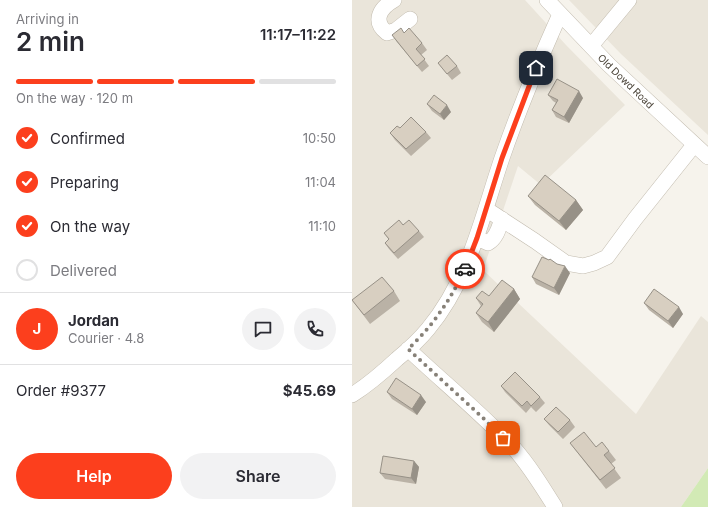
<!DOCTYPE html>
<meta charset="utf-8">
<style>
body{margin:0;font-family:Inter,sans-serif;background:#f2f2f3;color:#2b2b33;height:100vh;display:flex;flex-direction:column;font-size:15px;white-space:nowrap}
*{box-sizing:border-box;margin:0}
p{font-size:13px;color:#7c7c81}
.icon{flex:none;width:22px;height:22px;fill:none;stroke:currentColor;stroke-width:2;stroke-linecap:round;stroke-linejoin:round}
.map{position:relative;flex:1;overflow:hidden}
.details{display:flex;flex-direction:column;background:#fff;width:352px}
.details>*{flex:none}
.pin{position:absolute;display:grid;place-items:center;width:34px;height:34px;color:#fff;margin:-17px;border-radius:8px;box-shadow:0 2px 6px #0006}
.courier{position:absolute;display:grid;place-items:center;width:40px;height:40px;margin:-20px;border:3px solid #fc3f1d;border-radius:50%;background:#fff;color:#222;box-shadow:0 1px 5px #0007}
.overview em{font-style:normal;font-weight:600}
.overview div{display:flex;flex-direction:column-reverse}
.overview{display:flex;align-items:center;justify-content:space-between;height:68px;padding:0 16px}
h1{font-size:26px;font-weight:600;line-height:30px}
.bar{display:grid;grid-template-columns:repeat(4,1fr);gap:6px 4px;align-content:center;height:48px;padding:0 16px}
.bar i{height:5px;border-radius:3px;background:#e1e1e2}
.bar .active{background:#fc3f1d}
.bar p{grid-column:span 4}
.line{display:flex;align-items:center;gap:10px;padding:0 16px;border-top:1px solid #e1e1e2}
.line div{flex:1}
.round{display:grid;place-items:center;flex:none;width:42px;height:42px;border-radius:21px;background:#f2f2f3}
ol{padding:0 16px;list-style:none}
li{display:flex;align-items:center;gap:12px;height:44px}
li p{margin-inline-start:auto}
li .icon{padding:4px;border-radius:50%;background:#fc3f1d;color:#fff;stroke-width:4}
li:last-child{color:#7c7c81}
li i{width:22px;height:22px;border:2px solid #e1e1e2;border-radius:50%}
.button{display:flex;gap:8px;margin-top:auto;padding:8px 16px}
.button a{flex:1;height:46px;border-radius:24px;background:#fc3f1d;color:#fff;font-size:16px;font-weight:600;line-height:46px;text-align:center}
.button a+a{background:#f2f2f3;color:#2b2b33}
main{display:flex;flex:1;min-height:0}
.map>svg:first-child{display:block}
.residential{fill:#eae5da}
.green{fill:#d2eab5}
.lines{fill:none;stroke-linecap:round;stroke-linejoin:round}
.minor-casing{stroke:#c2bbae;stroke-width:16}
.minor{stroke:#fff;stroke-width:15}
.wall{fill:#bab2a6}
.shaded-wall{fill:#979187}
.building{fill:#d8cfc1;stroke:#979187}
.done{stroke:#878178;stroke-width:4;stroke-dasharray:0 7.2}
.route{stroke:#fc3f1d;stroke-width:5}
.labels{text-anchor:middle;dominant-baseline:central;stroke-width:3.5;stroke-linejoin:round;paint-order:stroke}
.street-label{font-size:10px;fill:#4b4439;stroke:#fff}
</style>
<main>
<section class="details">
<div class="overview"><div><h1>2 min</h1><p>Arriving in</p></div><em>11:17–11:22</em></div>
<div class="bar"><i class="active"></i><i class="active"></i><i class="active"></i><i></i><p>On the way · 120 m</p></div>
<ol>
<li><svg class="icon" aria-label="check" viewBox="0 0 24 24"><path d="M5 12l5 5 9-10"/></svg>Confirmed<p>10:50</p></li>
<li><svg class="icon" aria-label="check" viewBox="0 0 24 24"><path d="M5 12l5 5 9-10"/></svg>Preparing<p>11:04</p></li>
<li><svg class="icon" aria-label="check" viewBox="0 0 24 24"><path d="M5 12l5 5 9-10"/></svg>On the way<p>11:10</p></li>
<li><i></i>Delivered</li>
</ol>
<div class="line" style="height:72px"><b class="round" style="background:#fc3f1d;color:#fff">J</b><div><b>Jordan</b><p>Courier · 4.8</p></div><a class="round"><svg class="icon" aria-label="chat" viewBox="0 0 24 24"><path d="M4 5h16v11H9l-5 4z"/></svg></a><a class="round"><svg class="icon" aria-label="phone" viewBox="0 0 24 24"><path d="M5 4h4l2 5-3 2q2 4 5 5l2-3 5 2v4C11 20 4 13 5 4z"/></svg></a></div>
<div class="line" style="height:52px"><div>Order #9377</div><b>$45.69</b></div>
<div class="button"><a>Help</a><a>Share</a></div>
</section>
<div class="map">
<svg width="356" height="507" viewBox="0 0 356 507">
<rect width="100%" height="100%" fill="#f6f3ec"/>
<path class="residential" d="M0,0h173l41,45 59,60 -84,80 -23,-19 -35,104 153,144 65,-98 7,6v146l-27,39h-329z
M217,0h139v135l-87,-81z"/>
<path class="green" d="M356,468v39h-27z"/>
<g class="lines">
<defs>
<path id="minor" d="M42,0c-14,8 -22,21 -7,33l9,-3 14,-11
M195,0l62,65 99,92
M239,46l38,-46
M134,209l49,32 31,22 17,3 11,-3 13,-6 28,-38 59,-74
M125,238l11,5c9,-5 11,-16 14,-24
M56,349c35,33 72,63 105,98 16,18 29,39 42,60
M0,395c16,-10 31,-23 45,-36 11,-9 22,-19 31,-30 41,-49 54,-112 74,-171 17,-49 37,-97 58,-144"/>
</defs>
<use href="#minor" class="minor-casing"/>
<use href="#minor" class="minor"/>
</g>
<path class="wall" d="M52,33l18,10 5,7 -6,5 8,11 -7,6 -25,-30 -5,-7z
M86,63l19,3 4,7 -9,7z
M196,95l35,3 -14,25 -13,-6 -4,-7 4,-7 -3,-2z
M75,104l24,8 -7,8 -12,-9z
M48,128l26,4 5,6 -20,18 -16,-16 -5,-7z
M176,196l48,4 7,10 -17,20 -31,-25z
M51,225l16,6 5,6 -26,22 -9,-10 -4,-6 4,-3 -5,-7z
M218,273l-11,22 -23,-11 -4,-7z
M162,289l6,10 -26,33 -12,-10 -6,-9 5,-7 -5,-8 13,-2z
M42,291l6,10 -30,23 -18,-24z
M292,303l39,11 -10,14 -24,-18z
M149,386l39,11 5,6 -9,9 -5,-5 -5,6 -21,-21z
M35,392l39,10 -9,13 -25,-16z
M192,419l26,1 5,7 -12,12 -14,-14z
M218,443l26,4 13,4 7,9 -5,4 10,14 -15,11 -29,-37z
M62,461l5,6 -3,17 -31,-5 -5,-6z"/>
<path class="shaded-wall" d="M227,91l4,7 -14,25 -5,-6z
M95,105l4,7 -7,8 -4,-6z
M224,200l7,10 -17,20 -7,-9z
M213,266l5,7 -11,22 -5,-7z
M162,289l6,10 -26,33 -6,-10z
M327,307l4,7 -10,14 -5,-7z
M69,395l5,7 -9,13 -5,-6z
M62,461l5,6 -3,17 -5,-6z"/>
<path class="building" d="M49,28l3,5 5,-5 13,15 -6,6 9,10 -8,7 -25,-31z
M95,55l10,11 -10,8 -9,-11z
M205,79l22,12 -15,26 -12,-7 6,-10 -10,-5z
M82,95l13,10 -7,9 -13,-10z
M59,117l15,15 -20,17 -16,-16 7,-7 3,2z
M193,175l31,25 -17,21 -31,-25z
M47,220l4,5 6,-5 10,11 -25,22 -9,-10 4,-4 -5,-6z
M190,257l7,3 1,-1 7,5 8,2 -11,22 -22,-11z
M30,277l12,14 -30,24 -12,-15z
M150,280l12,9 -26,33 -12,-9 7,-9 -7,-6 6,-7 7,5z
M302,289l25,18 -11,14 -24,-18z
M163,372l25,25 -9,9 -4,-5 -5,5 -21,-20z
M44,378l25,17 -9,14 -25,-17z
M204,407l14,13 -12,12 -14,-13z
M232,432l12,15 6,-5 7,9 -5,4 11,13 -15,12 -30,-37z
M31,456l31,5 -3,17 -31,-5z"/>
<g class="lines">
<path class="done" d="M113,269c-14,30 -33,58 -57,80l74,68 21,21"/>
<path class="route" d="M113,269l12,-31 25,-80 34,-90"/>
</g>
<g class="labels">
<g class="street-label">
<text transform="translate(274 81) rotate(44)">Old Dowd Road</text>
</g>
</g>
</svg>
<div class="pin" style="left:151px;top:438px;background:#ea580c"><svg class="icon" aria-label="bag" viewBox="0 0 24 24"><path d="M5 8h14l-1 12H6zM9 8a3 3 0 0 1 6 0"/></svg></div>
<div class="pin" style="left:184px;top:68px;background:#1f2937"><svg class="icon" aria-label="home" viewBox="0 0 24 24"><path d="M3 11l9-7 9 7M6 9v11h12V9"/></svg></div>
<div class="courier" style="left:113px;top:269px"><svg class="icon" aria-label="car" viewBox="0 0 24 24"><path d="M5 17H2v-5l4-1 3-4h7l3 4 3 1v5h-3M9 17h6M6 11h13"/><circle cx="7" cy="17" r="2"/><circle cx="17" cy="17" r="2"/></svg></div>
</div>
</main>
